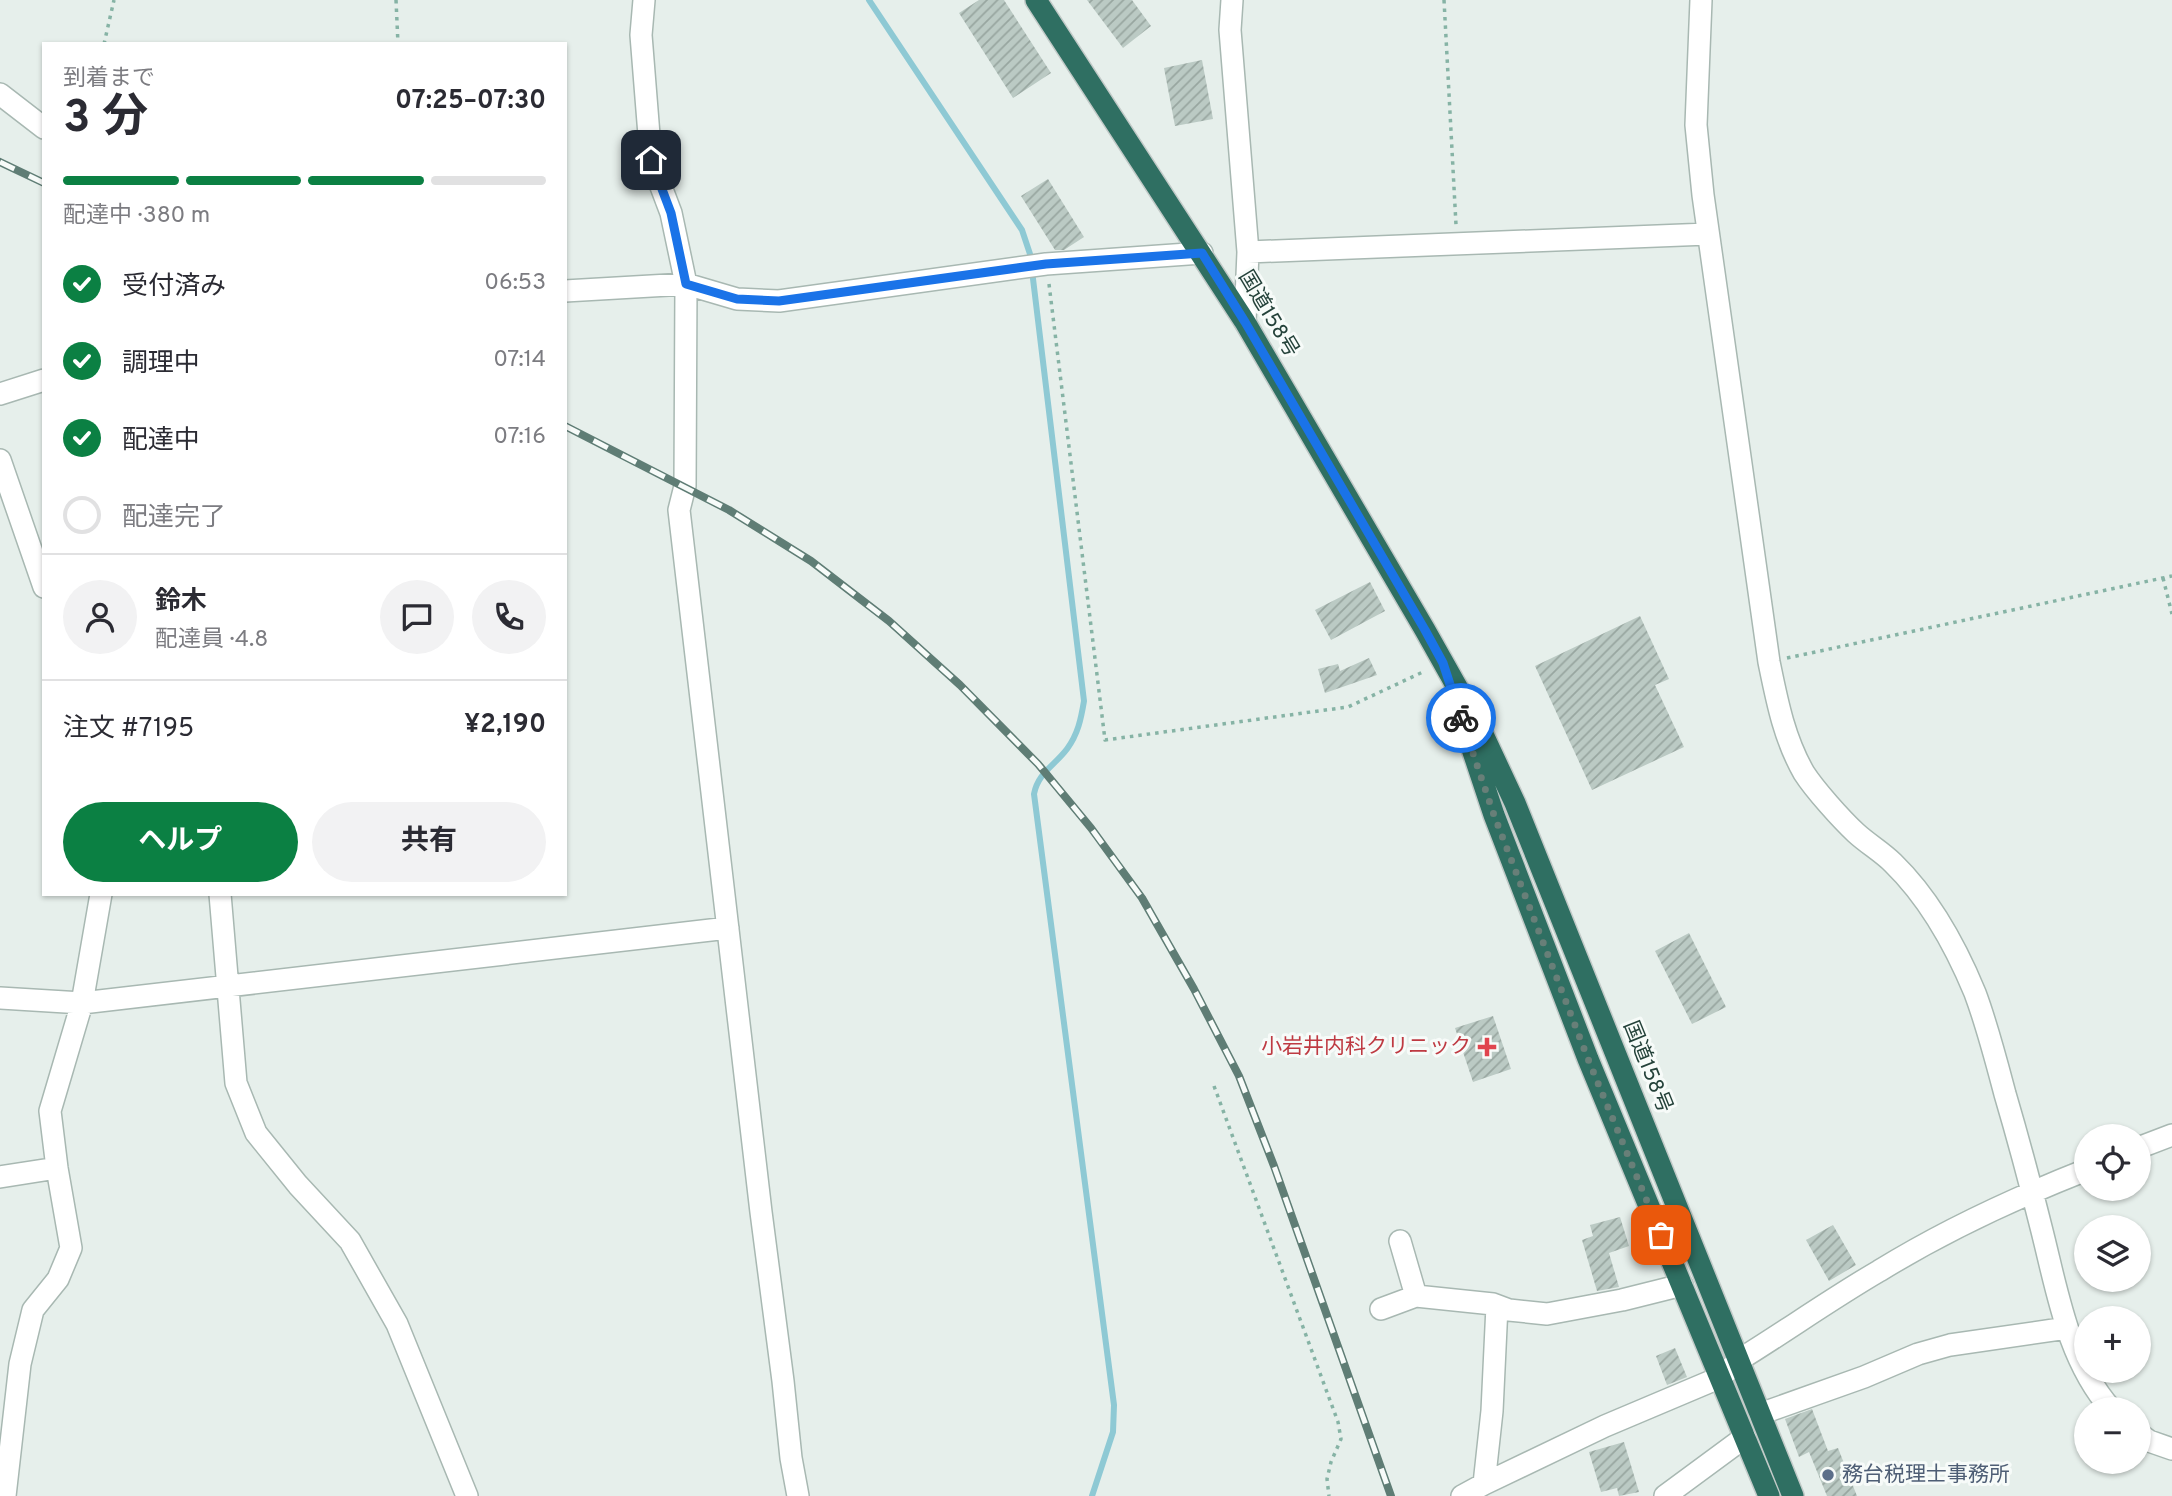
<!DOCTYPE html>
<html lang="ja">
<meta charset="utf-8">
<style>
body{margin:0;font-family:Overpass,"Noto Sans JP",sans-serif;background:#f2f2f3;color:#2b2b33;height:100vh;display:flex;flex-direction:column;font-size:26px;white-space:nowrap}
*{box-sizing:border-box;margin:0}
p{font-size:23px;color:#7c7c81}
.icon{flex:none;width:38px;height:38px;fill:none;stroke:currentColor;stroke-width:2;stroke-linecap:round;stroke-linejoin:round}
.map{position:relative;flex:1;overflow:hidden}
.panel{position:absolute;left:42px;top:42px;width:525px;height:854px;display:flex;flex-direction:column;background:#fff;border-radius:0px;box-shadow:0 2px 5px #0004}
.panel>*{flex:none}
.fabs{position:absolute;left:2074px;top:1124px;display:grid;gap:14px}
.fabs a{display:grid;place-items:center;width:77px;height:77px;border-radius:50%;background:#fff;box-shadow:0 2px 5px #0004;font-size:35px}
.pin{position:absolute;display:grid;place-items:center;width:60px;height:60px;color:#fff;margin:-30px;border-radius:14px;box-shadow:0 4px 10px #0006}
.courier{position:absolute;display:grid;place-items:center;width:70px;height:70px;margin:-35px;border:5px solid #1a73e8;border-radius:50%;background:#fff;color:#222;box-shadow:0 2px 9px #0007}
.headline em{font-style:normal;font-weight:700}
.headline div{display:flex;flex-direction:column-reverse}
.headline{display:flex;align-items:center;justify-content:space-between;height:119px;padding:0 21px}
h1{font-size:46px;font-weight:700;line-height:52px}
.bar{display:grid;grid-template-columns:repeat(4,1fr);gap:10px 7px;align-content:center;height:84px;padding:0 21px}
.bar i{height:9px;border-radius:5px;background:#e1e1e2}
.bar .on{background:#0b8043}
.bar p{grid-column:span 4}
.line{display:flex;align-items:center;gap:18px;padding:0 21px;border-top:2px solid #e1e1e2}
.line div{flex:1}
.round{display:grid;place-items:center;flex:none;width:74px;height:74px;border-radius:37px;background:#f2f2f3}
ol{padding:0 21px;list-style:none}
li{display:flex;align-items:center;gap:21px;height:77px}
li p{margin-inline-start:auto}
li .icon{padding:7px;border-radius:50%;background:#0b8043;color:#fff;stroke-width:4}
li:last-child{color:#7c7c81}
li i{width:38px;height:38px;border:4px solid #e1e1e2;border-radius:50%}
.primary-button{display:flex;gap:14px;margin-top:auto;padding:14px 21px}
.primary-button a{flex:1;height:80px;border-radius:42px;background:#0b8043;color:#fff;font-size:28px;font-weight:700;line-height:80px;text-align:center}
.primary-button a+a{background:#f2f2f3;color:#2b2b33}
.map>svg:first-child{display:block}
.lines{fill:none;stroke-linecap:round;stroke-linejoin:round}
.stream{stroke:#8ec9d4;stroke-width:6}
.building{fill:url(#building-hatch)}
.minor-casing{stroke:#a8b8b2;stroke-width:24}
.highway-casing{stroke:#c2cac8;stroke-width:24}
.path{stroke:#86b3a5;stroke-width:3.5;stroke-dasharray:3.5 5;stroke-linecap:butt}
.minor{stroke:#fff;stroke-width:21}
.highway{stroke:#2f6f62;stroke-width:21}
.rail-casing{stroke:#5f7d75;stroke-width:8}
.rail{stroke:#f7fbf9;stroke-width:5;stroke-dasharray:16;stroke-linecap:butt}
.done{stroke:#687f78;stroke-width:7;stroke-dasharray:0 12.6}
.route{stroke:#1a73e8;stroke-width:9}
.health-dot{fill:#e0444e;stroke:#f7fbf9;stroke-width:2.5}
.service-dot{fill:#5c6f8a;stroke:#f7fbf9;stroke-width:2.5}
.labels{text-anchor:middle;dominant-baseline:central;stroke-width:6;stroke-linejoin:round;paint-order:stroke}
.street-label{font-size:21px;fill:#24423a;stroke:#f7fbf9}
.health-label{font-size:21px;fill:#be3a42;stroke:#f7fbf9;text-anchor:end}
.service-label{font-size:21px;fill:#4e5e75;stroke:#f7fbf9;text-anchor:start}
</style>
<div class="map">
<svg width="2172" height="1496" viewBox="0 0 2172 1496">
<defs>
<pattern id="building-hatch" width="6" height="6" patternUnits="userSpaceOnUse" patternTransform="scale(1.75)"><rect width="6" height="6" fill="#bbcac4"/><path d="M-1 1l2-2M0 6l6-6M5 7l2-2" fill="none" stroke="#98a6a0"/></pattern>
</defs>
<rect width="100%" height="100%" fill="#e6efeb"/>
<g class="lines">
<path class="stream" d="M869,0l153,230 8,24 54,447c-3,18 -6,33 -17,48 -13,17 -29,24 -33,45l80,611 -1,27 -21,64"/>
</g>
<path class="building" d="M979,0h25l47,73 -38,25 -54,-85z
M1087,0h45l19,26 -28,22z
M1202,60l11,59 -38,7 -11,-58z
M1048,179l36,58 -20,13h-9l-34,-54z
M1370,582l15,29 -54,29 -16,-30z
M1640,616l29,63 -14,6 29,62 -92,43 -57,-124z
M1369,658l8,17 -52,18 -7,-24 20,-5 2,7z
M1689,933l37,74 -34,17 -37,-73z
M1493,1016l18,53 -38,13 -18,-54z
M1620,1217l9,29 -20,7 10,34 -22,4 -15,-51 11,-4 -3,-11z
M1833,1225l23,40 -27,16 -23,-41z
M1675,1348l12,29 -20,8 -11,-29z
M1812,1409l16,42 10,-3 19,48h-30l-18,-44 -10,5 -14,-38z
M1624,1442l15,50 -20,4 -2,-8 -16,4 -12,-40z"/>
<g class="lines">
<defs>
<path id="minor" d="M644,0l-3,35 10,125 20,53 15,71 -1,202 -6,24 82,702 22,169 8,77 7,38
M1232,0l-2,30 18,222 -3,70
M1701,0l-5,125 7,70 66,467c8,39 15,76 35,111 11,17 37,46 52,60 12,11 26,19 37,30 36,35 63,84 82,130 12,32 21,67 30,101 13,44 25,89 36,133 16,62 26,132 70,182
M0,94l44,34
M1248,252l460,-18
M565,291l121,-7 51,15 42,2 267,-37 156,-11
M0,394l44,-14
M0,460l44,127
M220,894l16,189 20,50 42,52 52,56 47,83 70,172
M0,998l82,5 646,-75
M2138,1148l34,-13
M0,1177l57,-9
M1400,1241l16,55
M1381,1309l35,-13 77,8 16,6 38,4 75,-14 60,-15
M1760,1414l104,-37 54,-23 32,-9 117,-17
M2138,1433l11,8 23,8
M1484,1484l8,-73 5,-105
M5,1496l15,-132 13,-54 25,-31 13,-31 -14,-80 -7,-57 32,-108 19,-109
M1462,1496l22,-12 121,-58 116,-49 18,-17c47,-29 92,-61 140,-89 65,-40 136,-73 207,-101
M1665,1496l80,-59"/>
<path id="highway" d="M1036,0l209,322 180,308 55,98 35,75 278,693
M1459,710l35,105 94,244 181,437"/>
</defs>
<use href="#minor" class="minor-casing"/>
<use href="#highway" class="highway-casing"/>
<path class="path" d="M396,0l2,44
M1444,0l12,225
M104,44l10,-44
M1049,284l56,456 243,-33 77,-36
M2163,578l9,36
M1787,658l385,-82
M1214,1086l124,336 3,17 -10,23 -4,17 2,17"/>
<use href="#minor" class="minor"/>
<use href="#highway" class="highway"/>
<defs>
<path id="rail" d="M0,162l44,21
M565,426l164,84 82,51 78,60 71,64 78,79 53,64 51,70 52,91 45,87 35,90 117,330"/>
</defs>
<use href="#rail" class="rail-casing"/>
<use href="#rail" class="rail"/>
</g>
<g class="lines">
<path class="done" d="M1461,718l33,97 94,244 73,176"/>
<path class="route" d="M651,160l20,53 15,71 51,15 42,2 267,-37 156,-11 43,69 180,308 18,33 18,55"/>
</g>
<path class="health-dot" d="M1483.5 1036.5h7v7h7v7h-7v7h-7v-7h-7v-7h7z"/>
<circle class="service-dot" cx="1828" cy="1475" r="7"/>
<g class="labels">
<g class="street-label">
<text transform="translate(1268 314) rotate(59)">国道158号</text>
<text transform="translate(1647 1067) rotate(68)">国道158号</text>
</g>
<g class="health-label">
<text x="1471" y="1047">小岩井内科クリニック</text>
</g>
<g class="service-label">
<text x="1842" y="1475">務台税理士事務所</text>
</g>
</g>
</svg>
<div class="fabs">
<a><svg class="icon" aria-label="locate" viewBox="0 0 24 24"><circle cx="12" cy="12" r="6"/><path d="M12 2v4M12 18v4M2 12h4M18 12h4"/></svg></a>
<a><svg class="icon" aria-label="layers" viewBox="0 0 24 24"><path d="M12 4l9 5-9 5-9-5zM3 14l9 5 9-5"/></svg></a>
<a>+</a>
<a>−</a>
</div>
<div class="pin" style="left:1661px;top:1235px;background:#ea580c"><svg class="icon" aria-label="bag" viewBox="0 0 24 24"><path d="M5 8h14l-1 12H6zM9 8a3 3 0 0 1 6 0"/></svg></div>
<div class="pin" style="left:651px;top:160px;background:#1f2937"><svg class="icon" aria-label="home" viewBox="0 0 24 24"><path d="M3 11l9-7 9 7M6 9v11h12V9"/></svg></div>
<div class="courier" style="left:1461px;top:718px"><svg class="icon" aria-label="bike" viewBox="0 0 24 24"><circle cx="6" cy="16" r="4"/><circle cx="18" cy="16" r="4"/><path d="M6 16l4-8h5l3 8M10 8l3 8H6M13 5h3"/></svg></div>
<section class="panel">
<div class="headline"><div><h1>3 分</h1><p>到着まで</p></div><em>07:25–07:30</em></div>
<div class="bar"><i class="on"></i><i class="on"></i><i class="on"></i><i></i><p>配達中 · 380 m</p></div>
<ol>
<li><svg class="icon" aria-label="check" viewBox="0 0 24 24"><path d="M5 12l5 5 9-10"/></svg>受付済み<p>06:53</p></li>
<li><svg class="icon" aria-label="check" viewBox="0 0 24 24"><path d="M5 12l5 5 9-10"/></svg>調理中<p>07:14</p></li>
<li><svg class="icon" aria-label="check" viewBox="0 0 24 24"><path d="M5 12l5 5 9-10"/></svg>配達中<p>07:16</p></li>
<li><i></i>配達完了</li>
</ol>
<div class="line" style="height:126px"><a class="round"><svg class="icon" aria-label="person" viewBox="0 0 24 24"><circle cx="12" cy="8" r="4"/><path d="M4 21q1-7 8-7t8 7"/></svg></a><div><b>鈴木</b><p>配達員 · 4.8</p></div><a class="round"><svg class="icon" aria-label="chat" viewBox="0 0 24 24"><path d="M4 5h16v11H9l-5 4z"/></svg></a><a class="round"><svg class="icon" aria-label="phone" viewBox="0 0 24 24"><path d="M5 4h4l2 5-3 2q2 4 5 5l2-3 5 2v4C11 20 4 13 5 4z"/></svg></a></div>
<div class="line" style="height:91px"><div>注文 #7195</div><b>¥2,190</b></div>
<div class="primary-button"><a>ヘルプ</a><a>共有</a></div>
</section>
</div>
